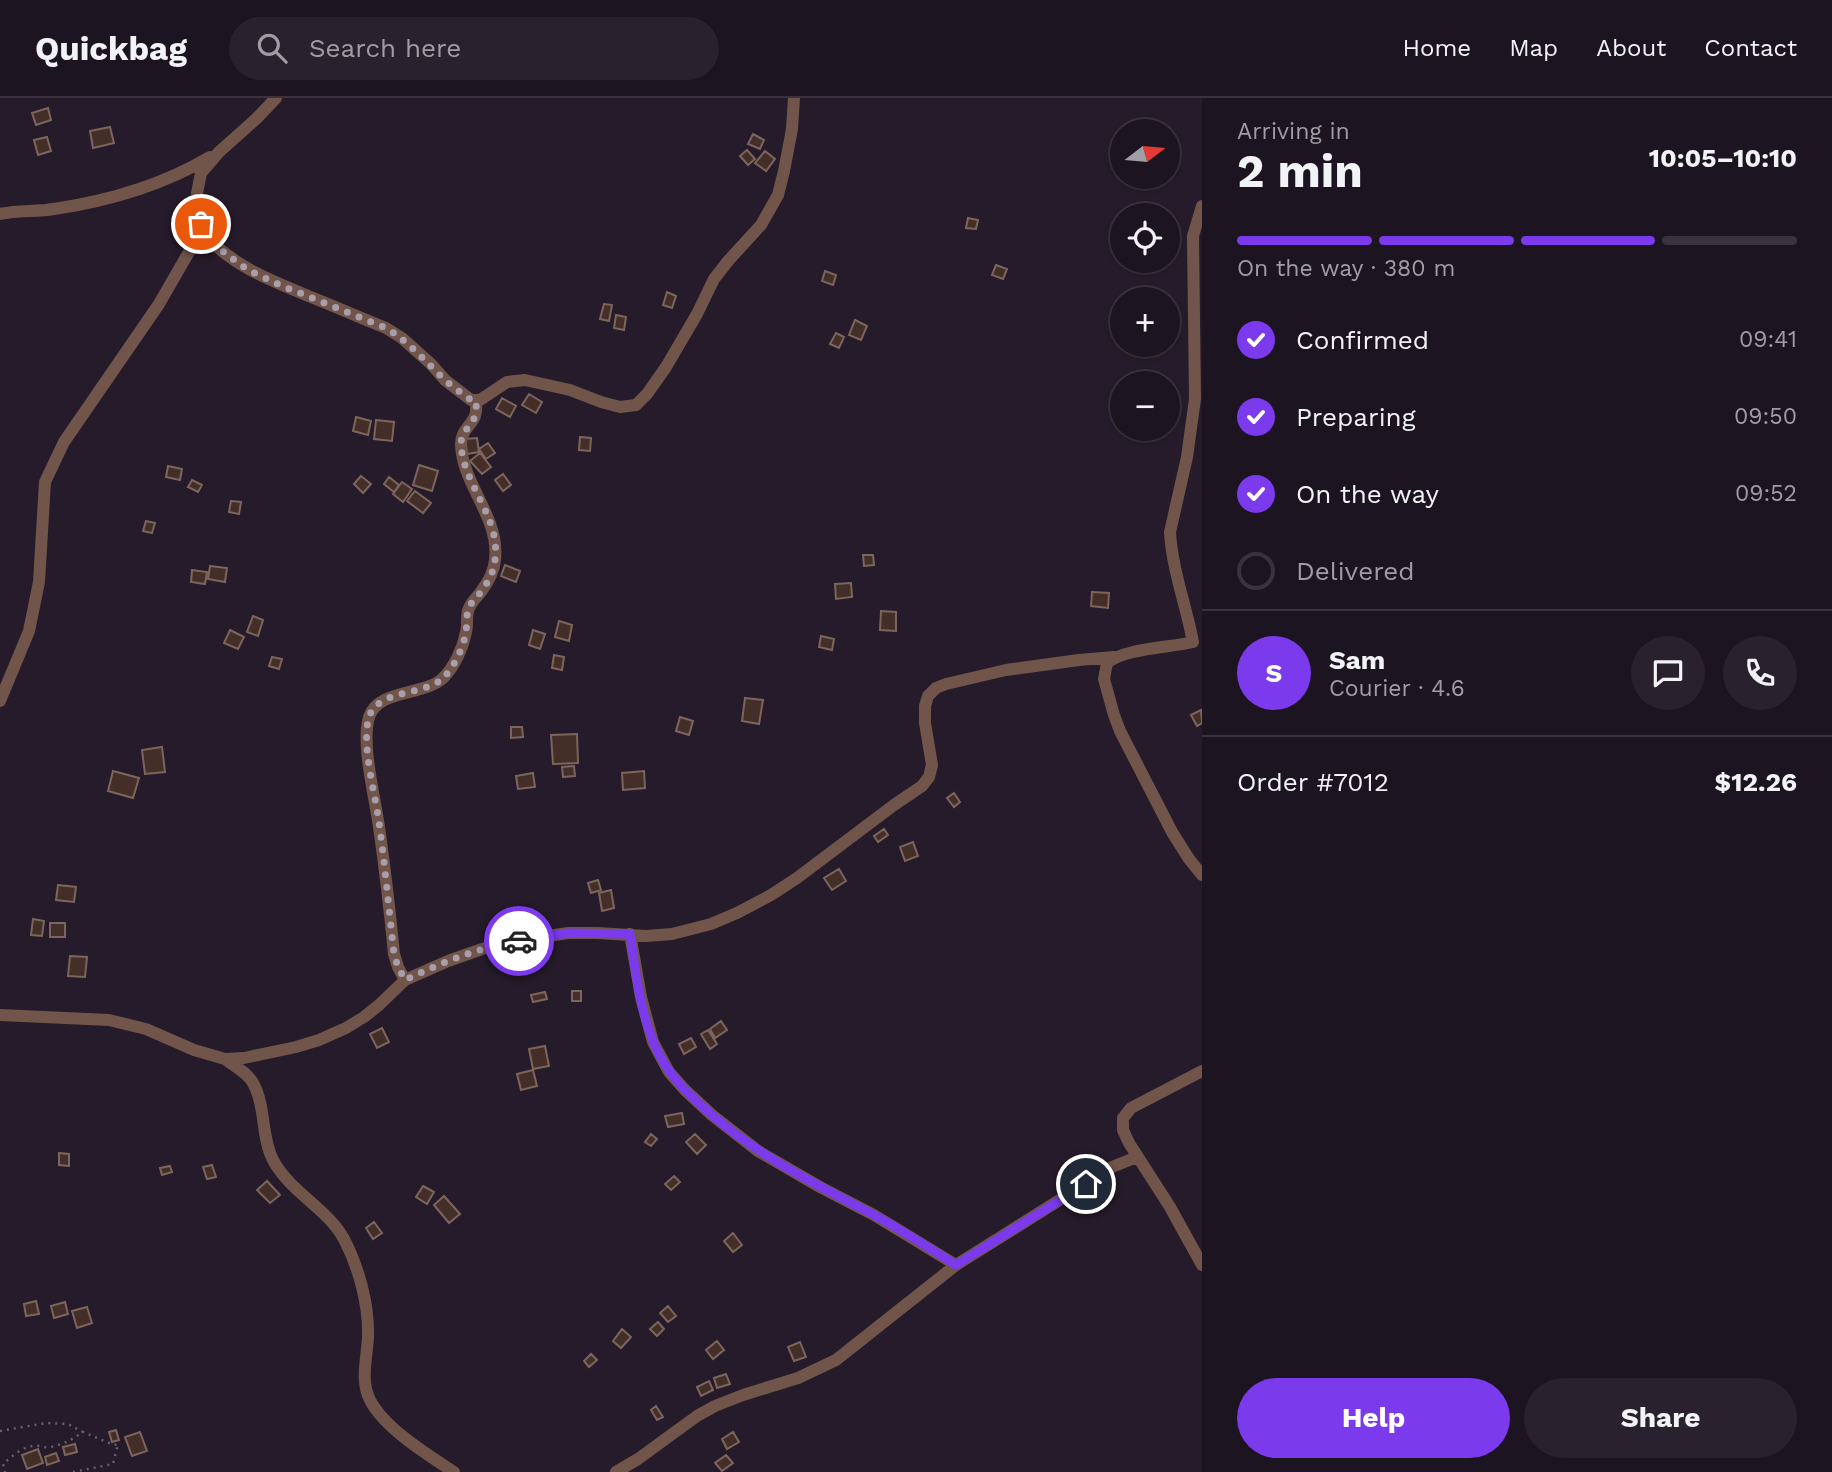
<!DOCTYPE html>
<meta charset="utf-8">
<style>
body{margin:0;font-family:"Work Sans",sans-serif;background:#29212d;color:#f1f3f6;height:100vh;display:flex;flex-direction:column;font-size:26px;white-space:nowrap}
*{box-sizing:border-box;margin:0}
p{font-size:23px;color:#a09ea5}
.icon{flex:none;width:38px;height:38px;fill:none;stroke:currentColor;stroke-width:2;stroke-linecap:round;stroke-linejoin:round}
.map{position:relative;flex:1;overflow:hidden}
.sheet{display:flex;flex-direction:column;background:#1c1420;width:630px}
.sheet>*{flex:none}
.needle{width:46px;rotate:74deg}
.fabs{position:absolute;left:1110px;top:21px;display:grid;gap:14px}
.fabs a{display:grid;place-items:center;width:70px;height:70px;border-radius:50%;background:#1c1420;box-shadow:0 2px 5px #0004,0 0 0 2px #3a333e;font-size:35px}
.pin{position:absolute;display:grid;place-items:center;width:60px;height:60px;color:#fff;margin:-30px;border:4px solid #fff;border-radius:50%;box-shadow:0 2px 7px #0007}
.courier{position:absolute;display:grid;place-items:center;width:70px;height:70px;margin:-35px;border:5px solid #7c3aed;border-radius:50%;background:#fff;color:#222;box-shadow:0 2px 9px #0007}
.headline em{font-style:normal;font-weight:700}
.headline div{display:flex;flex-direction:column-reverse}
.headline{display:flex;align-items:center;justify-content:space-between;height:119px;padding:0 35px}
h1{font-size:46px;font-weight:700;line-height:52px}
.bar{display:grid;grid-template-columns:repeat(4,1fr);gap:10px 7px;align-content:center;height:84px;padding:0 35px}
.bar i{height:9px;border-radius:5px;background:#3a333e}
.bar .selected{background:#7c3aed}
.bar p{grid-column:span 4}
.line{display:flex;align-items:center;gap:18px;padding:0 35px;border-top:2px solid #3a333e}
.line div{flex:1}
.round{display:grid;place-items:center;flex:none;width:74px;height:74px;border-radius:37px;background:#29212d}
ol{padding:0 35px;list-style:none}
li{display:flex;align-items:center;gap:21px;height:77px}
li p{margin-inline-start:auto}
li .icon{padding:7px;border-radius:50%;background:#7c3aed;color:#fff;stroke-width:4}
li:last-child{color:#a09ea5}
li i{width:38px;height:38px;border:4px solid #3a333e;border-radius:50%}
.action{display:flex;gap:14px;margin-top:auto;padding:14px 35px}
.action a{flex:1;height:80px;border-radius:42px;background:#7c3aed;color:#fff;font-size:28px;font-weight:700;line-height:80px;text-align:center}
.action a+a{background:#29212d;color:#f1f3f6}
header{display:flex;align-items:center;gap:42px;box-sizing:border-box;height:98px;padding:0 35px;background:#1c1420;border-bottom:2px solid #3a333e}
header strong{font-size:33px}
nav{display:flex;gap:38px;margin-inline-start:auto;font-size:24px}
.search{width:490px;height:63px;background:#29212d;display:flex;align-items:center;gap:18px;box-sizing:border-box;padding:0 24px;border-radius:38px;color:#a09ea5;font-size:26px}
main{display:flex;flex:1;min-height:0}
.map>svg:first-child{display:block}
.building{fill:#432f27;stroke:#7c655c;stroke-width:2}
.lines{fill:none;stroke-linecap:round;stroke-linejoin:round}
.path{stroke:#695f6d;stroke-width:2.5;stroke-dasharray:2 5;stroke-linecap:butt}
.street{stroke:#71554a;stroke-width:12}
.done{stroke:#a89fab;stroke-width:7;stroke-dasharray:0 12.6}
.route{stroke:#7c3aed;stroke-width:9}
</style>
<header>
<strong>Quickbag</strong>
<div class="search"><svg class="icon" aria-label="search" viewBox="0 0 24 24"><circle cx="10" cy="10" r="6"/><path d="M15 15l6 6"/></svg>Search here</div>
<nav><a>Home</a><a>Map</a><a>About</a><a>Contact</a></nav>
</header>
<main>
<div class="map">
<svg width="1202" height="1374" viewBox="0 0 1202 1374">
<rect width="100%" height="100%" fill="#261b2a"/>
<path class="building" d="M48,10l3,12 -15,5 -4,-12z
M110,29l4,16 -21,5 -3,-17z
M753,36l11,6 -4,9 -12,-5z
M47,39l4,14 -13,4 -4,-15z
M747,52l8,9 -7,6 -8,-9z
M765,53l10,8 -9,12 -11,-8z
M968,120l10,2 -2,9 -10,-1z
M996,167l11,4 -4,10 -11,-4z
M825,173l11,4 -3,10 -11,-4z
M667,194l9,4 -4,12 -9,-3z
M604,206l8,1 -3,16 -9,-2z
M616,217l10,2 -2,13 -10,-2z
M855,222l12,6 -6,14 -12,-5z
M836,235l8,4 -5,11 -9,-4z
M529,296l13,8 -6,11 -14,-8z
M502,300l14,8 -6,11 -14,-8z
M356,319l15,4 -3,14 -15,-4z
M376,322l18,2 -2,19 -18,-2z
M580,339l11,1 -1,13 -11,-1z
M477,340l2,14 -12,2 -2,-15z
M488,345l7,10 -9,6 -7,-10z
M480,355l11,14 -9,7 -12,-13z
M419,367l19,6 -6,20 -19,-6z
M168,368l14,3 -2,11 -14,-3z
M503,376l8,11 -8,6 -8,-11z
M361,378l10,8 -8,9 -9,-9z
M389,379l10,8 -5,7 -10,-8z
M192,382l10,5 -4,7 -10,-5z
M402,384l10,7 -9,13 -10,-8z
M415,393l16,12 -8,10 -16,-12z
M231,403l10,1 -2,12 -10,-2z
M146,423l9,2 -3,10 -9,-2z
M863,457h10l1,10 -10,1z
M505,467l15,6 -4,11 -15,-6z
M210,468l17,2 -2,14 -17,-3z
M192,472l15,2 -2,12 -14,-2z
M851,485l1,14 -16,2 -1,-15z
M1092,494l17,1 -1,15 -17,-2z
M881,513l15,1v19l-16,-1z
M253,518l10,4 -5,16 -11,-4z
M559,523l13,4 -3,16 -14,-4z
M230,532l14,7 -6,12 -14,-6z
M533,532l12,4 -5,15 -11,-4z
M821,538l13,3 -2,11 -13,-3z
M554,557l10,2 -2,13 -10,-2z
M272,559l10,2 -3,10 -10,-3z
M745,600l18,2 -4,24 -17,-3z
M1201,612l1,13 -5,3 -6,-11z
M680,619l13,4 -4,14 -13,-4z
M511,629h11l1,10 -12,1z
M577,636l1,29 -25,1 -2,-29z
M162,649l3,25 -20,2 -3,-24z
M574,668l1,10 -12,1 -1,-10z
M113,673l26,7 -6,20 -25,-7z
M644,673l1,17 -22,2 -1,-17z
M533,675l2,14 -17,2 -2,-13z
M954,695l6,9 -6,5 -7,-9z
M884,731l4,6 -10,7 -4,-6z
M913,744l5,14 -13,5 -5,-14z
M839,771l7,12 -14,9 -8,-12z
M598,782l3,10 -10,3 -3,-10z
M58,787l18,2 -2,15 -18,-2z
M611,792l3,18 -12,3 -3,-18z
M33,821l11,2 -2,15 -11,-1z
M50,825h15v14h-15z
M70,858l17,1 -2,20 -17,-1z
M572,893h9v10h-9z
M545,894l2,7 -14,3 -2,-7z
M721,923l6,9 -12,8 -5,-9z
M382,930l7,14 -12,6 -7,-14z
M708,932l9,14 -7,5 -9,-15z
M691,940l5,9 -12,7 -5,-10z
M545,948l4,20 -16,3 -4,-20z
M533,972l4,16 -16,4 -4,-16z
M682,1015l2,11 -16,3 -3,-11z
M651,1036l6,5 -6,7 -6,-4z
M695,1036l11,11 -9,9 -11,-12z
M59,1055l10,1v12l-10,-1z
M212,1067l4,12 -9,2 -4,-12z
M170,1068l2,6 -10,3 -2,-7z
M674,1078l6,6 -9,8 -6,-6z
M267,1083l13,14 -10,8 -13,-13z
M423,1088l11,6 -7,12 -11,-7z
M444,1098l16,18 -11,9 -15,-18z
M374,1124l8,11 -9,6 -7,-11z
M733,1135l9,12 -9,7 -9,-11z
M36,1203l3,13 -13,2 -2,-12z
M65,1204l3,12 -14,4 -3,-12z
M668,1208l8,10 -8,6 -8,-9z
M87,1209l5,16 -15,5 -5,-17z
M658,1224l6,7 -7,7 -7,-7z
M622,1231l9,8 -10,11 -8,-7z
M717,1243l7,9 -11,9 -7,-9z
M800,1244l6,15 -12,4 -6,-14z
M591,1256l6,6 -8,7 -5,-6z
M726,1276l4,10 -13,4 -3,-10z
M709,1283l4,9 -12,6 -4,-9z
M656,1308l7,11 -6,3 -6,-10z
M116,1332l3,10 -7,2 -3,-10z
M140,1334l7,19 -15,5 -7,-19z
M733,1334l6,10 -12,7 -5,-10z
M75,1346l2,8 -12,3 -2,-8z
M38,1351l5,14 -16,6 -5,-14z
M56,1355l3,8 -12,4 -2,-8z
M726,1357l7,8 -11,8 -7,-8z"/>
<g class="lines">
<path class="path" d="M0,1333l46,-8 22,1 15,8c-10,7 -21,13 -33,15 -5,1 -11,-2 -17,-1 -11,1 -22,11 -30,18l2,8
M73,1374l40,-8 5,-20 -4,1 -31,-13"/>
<path class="street" d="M1202,108l-9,30 2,163 -8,58 -17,75c2,37 16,73 23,110 -25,6 -67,6 -86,21l-3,16 10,36 6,16 52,101 17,27 13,16
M0,116c18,-4 36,-2 54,-5 54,-8 109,-24 156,-52
M201,133c31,35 68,49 110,66 25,10 50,21 75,31l16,10 29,26 14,16 26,20h9l27,-18 18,-2 45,10 31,12 19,5 16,-2 11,-11 19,-27 31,-53 17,-35 14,-18 33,-36 17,-30 6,-24 8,-42 2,-31
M0,603l29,-70 10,-49 6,-100 19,-40 95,-138 42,-73 -4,-38 4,-20 18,-21 37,-33 20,-21
M630,836l11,63 12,45 16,30 16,18 27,25 46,36 62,36 54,28 82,50
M405,882l-7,-13 -4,-13c-4,-42 -9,-85 -15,-127 -4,-30 -18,-82 -10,-110 9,-28 53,-21 73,-38 12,-11 21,-31 24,-47 2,-7 0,-14 2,-21 2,-8 7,-12 12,-18 7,-9 14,-21 15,-33 5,-43 -33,-75 -34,-116 0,-13 9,-17 14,-28 2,-5 1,-10 1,-15
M0,917l109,5 37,9 48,21 31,9 19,-1 52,-11 23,-7 27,-12 18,-11 15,-12 26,-25 43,-19 37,-13 30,-7 53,-8h29l49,3 26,-2 39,-10 26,-11 34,-18 26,-17 97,-73 28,-19 7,-9 3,-12 -7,-42v-17l3,-10 8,-8 10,-4 60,-14 73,-10 35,-3
M225,961c9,7 23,14 28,24 13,23 8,54 20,77 17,32 54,48 71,79 15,29 25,66 24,98 -1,21 -8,44 2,63 14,28 58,55 84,72
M1202,973l-71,37 -8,10v12l6,13 41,64 32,58
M616,1374l22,-13 59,-43 18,-10 28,-11 55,-17 38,-18 120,-95 156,-98 25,-10"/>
</g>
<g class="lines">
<path class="done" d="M201,126v7l9,11 38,28 32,15 106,43c23,14 39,33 58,51 8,8 18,14 27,21l5,1c0,5 1,10 -1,15 -4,11 -14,15 -14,28 2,41 40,73 34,116 -1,12 -8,24 -15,33 -5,6 -10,10 -12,18 -2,7 -1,14 -2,21 -3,16 -12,36 -24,47 -20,17 -64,10 -73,38 -8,27 6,76 10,105 6,44 10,88 15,132l4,13 7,13c36,-17 74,-33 114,-39"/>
<path class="route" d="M519,843l49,-8 62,1c6,41 11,88 31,124 11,20 26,34 42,49 51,47 110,76 171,108 28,15 55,33 82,50l130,-81"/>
</g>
</svg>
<div class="fabs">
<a><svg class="needle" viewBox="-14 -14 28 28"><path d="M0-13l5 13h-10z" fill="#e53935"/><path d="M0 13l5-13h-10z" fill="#a09ea5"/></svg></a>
<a><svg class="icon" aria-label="locate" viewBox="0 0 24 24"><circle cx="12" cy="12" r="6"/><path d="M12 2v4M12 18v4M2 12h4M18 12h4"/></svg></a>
<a>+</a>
<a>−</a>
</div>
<div class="pin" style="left:201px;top:126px;background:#ea580c"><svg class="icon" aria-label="bag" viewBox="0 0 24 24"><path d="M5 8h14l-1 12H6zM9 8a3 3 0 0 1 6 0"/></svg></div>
<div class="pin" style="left:1086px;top:1086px;background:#1f2937"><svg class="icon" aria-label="home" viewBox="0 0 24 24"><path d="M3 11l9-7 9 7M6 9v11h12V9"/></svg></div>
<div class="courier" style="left:519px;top:843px"><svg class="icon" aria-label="car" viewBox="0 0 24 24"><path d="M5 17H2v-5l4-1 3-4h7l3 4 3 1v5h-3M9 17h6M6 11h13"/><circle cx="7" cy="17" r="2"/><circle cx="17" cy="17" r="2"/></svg></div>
</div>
<section class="sheet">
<div class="headline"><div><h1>2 min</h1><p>Arriving in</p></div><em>10:05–10:10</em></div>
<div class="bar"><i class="selected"></i><i class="selected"></i><i class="selected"></i><i></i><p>On the way · 380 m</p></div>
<ol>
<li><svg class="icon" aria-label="check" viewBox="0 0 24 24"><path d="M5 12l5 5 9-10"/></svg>Confirmed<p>09:41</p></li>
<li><svg class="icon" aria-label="check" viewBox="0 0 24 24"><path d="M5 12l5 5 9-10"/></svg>Preparing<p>09:50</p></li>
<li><svg class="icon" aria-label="check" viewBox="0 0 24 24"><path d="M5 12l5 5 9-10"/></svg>On the way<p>09:52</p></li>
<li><i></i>Delivered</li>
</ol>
<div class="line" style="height:126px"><b class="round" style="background:#7c3aed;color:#fff">S</b><div><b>Sam</b><p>Courier · 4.6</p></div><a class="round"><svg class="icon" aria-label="chat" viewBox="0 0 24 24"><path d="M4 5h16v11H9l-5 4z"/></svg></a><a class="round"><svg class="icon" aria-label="phone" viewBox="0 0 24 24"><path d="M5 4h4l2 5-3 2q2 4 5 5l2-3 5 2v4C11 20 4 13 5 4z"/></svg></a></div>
<div class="line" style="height:91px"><div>Order #7012</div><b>$12.26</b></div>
<div class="action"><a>Help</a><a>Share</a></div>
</section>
</main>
